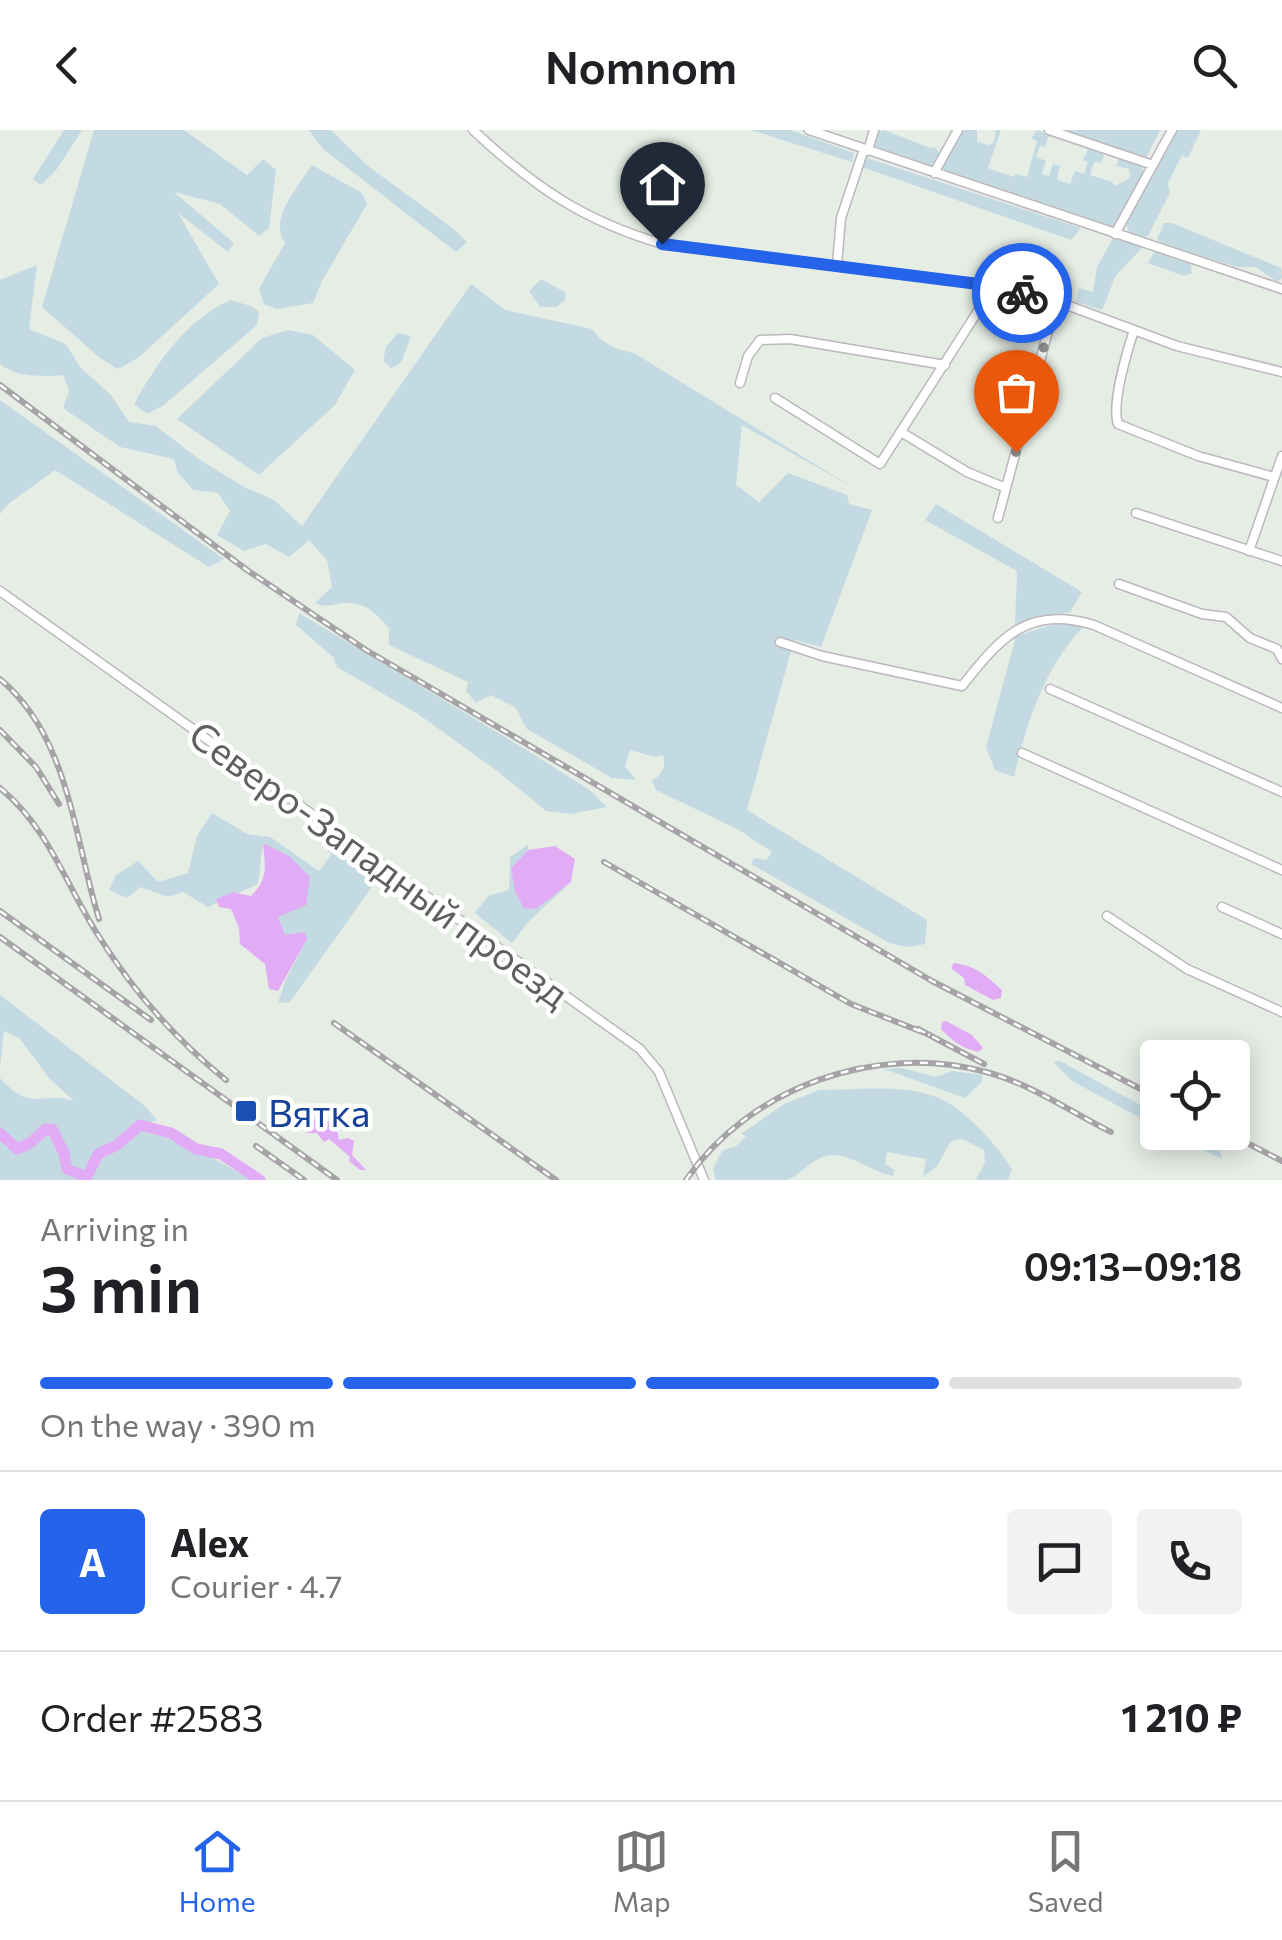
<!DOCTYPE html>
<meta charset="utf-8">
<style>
body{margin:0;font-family:Commissioner,sans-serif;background:#f2f2f2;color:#202124;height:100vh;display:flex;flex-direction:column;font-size:38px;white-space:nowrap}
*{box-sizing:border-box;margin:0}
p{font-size:32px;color:#757577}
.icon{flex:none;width:55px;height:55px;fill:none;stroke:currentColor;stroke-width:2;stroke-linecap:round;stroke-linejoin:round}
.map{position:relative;height:1050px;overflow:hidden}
.panel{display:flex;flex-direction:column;background:#fff;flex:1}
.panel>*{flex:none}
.fabs{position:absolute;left:1140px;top:910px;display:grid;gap:20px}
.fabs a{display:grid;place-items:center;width:110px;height:110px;border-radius:10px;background:#fff;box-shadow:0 5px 25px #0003;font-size:50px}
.pin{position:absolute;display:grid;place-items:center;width:85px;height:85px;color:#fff;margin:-102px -42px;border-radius:50% 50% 50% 0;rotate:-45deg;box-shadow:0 0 10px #0007}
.pin .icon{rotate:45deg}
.courier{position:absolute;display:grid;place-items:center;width:100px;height:100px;margin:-50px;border:8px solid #2563eb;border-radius:50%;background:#fff;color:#222;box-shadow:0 2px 12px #0007}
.head em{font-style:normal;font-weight:600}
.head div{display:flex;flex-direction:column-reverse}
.head{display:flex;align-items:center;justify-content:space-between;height:170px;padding:0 40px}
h1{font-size:65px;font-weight:600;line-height:75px}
.bar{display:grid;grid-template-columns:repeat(4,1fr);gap:15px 10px;align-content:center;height:120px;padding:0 40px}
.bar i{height:12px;border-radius:8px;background:#e0e0e0}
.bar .current{background:#2563eb}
.bar p{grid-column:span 4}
.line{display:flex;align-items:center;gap:25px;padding:0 40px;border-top:2px solid #e0e0e0}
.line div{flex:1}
.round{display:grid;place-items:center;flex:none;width:105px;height:105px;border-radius:10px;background:#f2f2f2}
header{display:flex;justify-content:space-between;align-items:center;height:130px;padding:0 40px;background:#fff;font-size:45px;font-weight:600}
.menu{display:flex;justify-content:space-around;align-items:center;height:140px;border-top:2px solid #e0e0e0;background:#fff;font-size:28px;color:#757577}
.menu a{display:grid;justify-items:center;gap:5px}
.menu .current{color:#2563eb}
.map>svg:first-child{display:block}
.green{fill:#c4dae2}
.water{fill:#e1acf5}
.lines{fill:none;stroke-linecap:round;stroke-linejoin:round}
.river{stroke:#e1acf5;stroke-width:11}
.minor-casing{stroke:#bcb7bd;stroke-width:11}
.minor{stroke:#fff;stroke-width:8}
.rail-casing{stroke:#a5a3a6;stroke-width:6}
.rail{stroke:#fff;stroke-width:2.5;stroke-dasharray:8;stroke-linecap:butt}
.done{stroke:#908f90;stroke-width:10;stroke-dasharray:0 18}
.route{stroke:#2563eb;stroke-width:12}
.transit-dot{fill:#1a4fb4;stroke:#fff;stroke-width:4}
.labels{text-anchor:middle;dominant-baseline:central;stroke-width:9;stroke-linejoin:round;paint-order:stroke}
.street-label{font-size:38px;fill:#625c63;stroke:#fff}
.transit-label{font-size:38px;fill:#164399;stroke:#fff;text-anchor:start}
</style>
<header><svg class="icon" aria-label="back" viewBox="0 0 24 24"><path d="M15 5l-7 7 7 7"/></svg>Nomnom<svg class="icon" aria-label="search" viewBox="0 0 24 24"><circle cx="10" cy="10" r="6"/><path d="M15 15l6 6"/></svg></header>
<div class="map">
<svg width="1282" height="1050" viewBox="0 0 1282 1050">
<rect width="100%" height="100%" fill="#e5ede5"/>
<path class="green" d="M64,0h18l-25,39 -16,16 -8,-6z
M94,0h90l63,45 16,-16 13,11 -7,58 -10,8 -39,-32 -46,-12 60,51 -6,9 -50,-39 41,71 -81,74 -20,11 -18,-11 -58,-51z
M309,0h22l37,36 87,64 12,12 -11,10 -133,-103z
M751,0h39l64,23 -2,9z
M884,0l46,18 5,-1 5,8 -6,9 -5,1 -53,-18 -2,-3 3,-13z
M964,0h13v12l11,3 6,-3 2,-12h5l-13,38 25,9 3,-3 11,3 10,-36 -6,-3 6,-8 12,5 -4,12 -5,-1 -4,11 10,4 -4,13 7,2 4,-12 7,2 -3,14 13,4 5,-13 9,3 4,-12 -5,-2 6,-13 12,4 3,5 -3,7 -7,-1 -4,13 22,7 3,4 15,-8 -1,-9 -13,-3 3,-8 21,6 4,9 -27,52 -9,2 -163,-55 -3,-5z
M1062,0h98l-15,30z
M1174,0h27l-13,28 -6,-3 -14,28 2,10 -22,43 -5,2 -13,-5 -5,-11z
M867,28l214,70 -10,12 -209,-73z
M312,35l50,28 5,11 -45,77 -9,22 -37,6 -12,-5 -5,-15 26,-46c-17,-24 13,-56 27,-78z
M1172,93l109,45 1,10 -5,4 -21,-15h-19l-75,-23 -5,-5 7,-16z
M1113,108l30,9 -27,28 -14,35 -26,-8 3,-14 14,4 4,-25z
M1155,121l35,12 2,10 -8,3 -36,-13z
M37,135l-8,64 37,15 14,23 31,28 18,27 27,4 44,34 44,27 30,13 28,26 169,-242 34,26 87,19c11,15 24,21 42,24l218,134 -110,-62 -6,60 23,17 29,-29 59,22 2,9 23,6 -51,137 -27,-7 -47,170 180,110 -2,24 -17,3 -19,-4 -138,-79 3,-6 12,2 6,-8 -33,-22 -83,-40 -4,-9c11,-8 14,-14 11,-26l-8,2 -25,-7 -5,16 11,14 -24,-2 -85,-49 -12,-22 -24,-12 -15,8 -10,-12 2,-9 -79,-37v-17c-12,-13 -22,-26 -42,-25 -13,0 -18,6 -32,0l17,-16 -5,-27 -18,-20 -20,17 -23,-13 -22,7 -27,-16 13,-24 -12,-18 -25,-3 -15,-17 -4,-14 -54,-12 -57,-39 6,-17 -6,-16c-20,2 -48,2 -63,-11v-84z
M541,149l25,14 -1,7 -9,7h-16l-11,-16z
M230,170l21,6 8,6 -2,13 -93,80 -17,9 -13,-10c23,-41 51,-83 96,-104z
M288,200l25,5 42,35 -20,35 -76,70 -82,-56 85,-81z
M398,203l13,3 -10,27 -10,5 -8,-7 3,-14z
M0,270l224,159 -15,8 -154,-97 -48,35 -7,9z
M936,374l146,88 -12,20 -55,13 2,-54 -92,-51z
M299,483l231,139 61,39 16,16 -36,7 -25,-3 -50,-41 -78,-56 -81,-47 -4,-10 -37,-32z
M1069,493l15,3c-39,40 -58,98 -70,151l-19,-7 -9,-23 30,-111 35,-11z
M212,683l35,21 23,3 49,34 12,-16 -21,-31 61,45 3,15 -84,118 -12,1 7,-22 22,-42 -22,-3 -8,-19 -14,-74 -5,41 -50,23 -25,-15 -15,5 -27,-10 -14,11 -18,-8 7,-15 22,-14 20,21 30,-9 9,-37z
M528,715v5l-17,18 25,41 35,-27 -42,39 -17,22 -37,-30 13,-17 21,-6 1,-33z
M0,865l145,111 12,14 -12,4 4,7 47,18 57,31h-253v-102c32,35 39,13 74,23l-25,-23 -29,-39 -16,-8 -4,35z
M1058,930l99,54v13l-85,-46 -18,-18z
M901,938l35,9 16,-6 30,4v7l-17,16 -81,-29z
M819,960c36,0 81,-6 115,6 29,10 62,48 78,73l-4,11h-32l9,-18 -1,-12 -22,-11 -11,2 -14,25 -14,11 3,-18 -39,-7 -2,12 9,6 -1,6c-20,-4 -39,-20 -59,-21 -21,0 -29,18 -47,25 -15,0 -53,0 -71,0l-3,-11 9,-18 14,-5 10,-10 -5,-2 43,-30z
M1168,1003h26l23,10 5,16z"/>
<path class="water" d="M263,713l26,13 21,21 -4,28 -28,12 7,18 19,-3 3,7 -29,52 -9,-2 -4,-25 -25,-20 -1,-16 -8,-19 -12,-2 -3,-8 17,-7 18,4c18,-18 14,-29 12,-53z
M555,716l20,13 -4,23 -35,27 -12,-1 -9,-16 -4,-24 17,-18z
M954,833c23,3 32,13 48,27l-1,8 -8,2 -28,-15 -1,-7 -13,-10z
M946,891l26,14 11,13 -5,4c-16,-4 -26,-11 -37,-23l1,-7z
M308,982l12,12 8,-3 8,4 3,15 9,-2 6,3 -2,14 14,15h-6l-11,-9 1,-4 -21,-18 -5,3 -7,-9h-10l-9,-11 -11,-4 1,-4z"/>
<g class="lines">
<path class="river" d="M0,1003l17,16 13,-6 16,-14h6l12,24 3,16 20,8 11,-23 19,-9 23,-20 31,8 25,16 25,5 39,26"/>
<defs>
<path id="minor" d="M473,0c60,56 110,91 190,114l331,42 62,15 121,45 105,26
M809,0l473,159
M1049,0l104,35
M868,21l6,-21
M934,43l24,-43
M1115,104l57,-104
M837,135l4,-47 23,-69
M1134,200c-7,22 -23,73 -16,94l80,32 76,21
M740,253l8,-27 12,-16 30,-1 155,26
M775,268l105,66 114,-178
M901,302l66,40 39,16
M1136,383l146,48
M998,388l58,-217
M1249,421l33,-95
M1119,454l83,30 24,3 24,21 27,11 5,10
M0,461l640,458 19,23 45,108
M780,512l42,14 140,30c38,-48 65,-81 132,-61l188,83
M1050,559l232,103
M1022,623l260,117
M1222,777l60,27
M1107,786l80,53 95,43"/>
</defs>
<use href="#minor" class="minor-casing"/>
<use href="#minor" class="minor"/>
<defs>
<path id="rail" d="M0,255l247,185 119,80 566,331 226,117
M0,549c69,57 74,159 99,240
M0,600l36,37 23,37
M0,658c48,39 66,97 98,147 35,56 77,104 128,145
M604,732l247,142 79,31
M0,781l151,109
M0,807l337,243
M334,893l222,157
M918,899l66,35
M1226,1002l56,29
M256,1016l48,34
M686,1050c64,-93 190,-138 300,-108 43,11 85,40 125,60"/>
</defs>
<use href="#rail" class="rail-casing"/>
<use href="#rail" class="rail"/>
</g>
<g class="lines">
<path class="done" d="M1016,322l40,-151 -34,-8"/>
<path class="route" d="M662,114l332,42 28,7"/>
</g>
<rect class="transit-dot" x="234" y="969" width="24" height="24" rx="5"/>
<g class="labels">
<g class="street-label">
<text transform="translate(380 733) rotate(36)">Северо-Западный проезд</text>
</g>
<g class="transit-label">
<text x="268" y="981">Вятка</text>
</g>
</g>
</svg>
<div class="fabs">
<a><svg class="icon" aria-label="locate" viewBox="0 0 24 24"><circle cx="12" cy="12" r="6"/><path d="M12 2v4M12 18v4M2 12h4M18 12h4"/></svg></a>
</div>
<div class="pin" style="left:1016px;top:322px;background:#ea580c"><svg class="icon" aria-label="bag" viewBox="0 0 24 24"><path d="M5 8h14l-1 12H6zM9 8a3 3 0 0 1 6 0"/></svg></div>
<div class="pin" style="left:662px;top:114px;background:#1f2937"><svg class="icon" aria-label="home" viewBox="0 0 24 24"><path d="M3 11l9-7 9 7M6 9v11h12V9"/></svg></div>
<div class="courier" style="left:1022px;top:163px"><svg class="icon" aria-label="bike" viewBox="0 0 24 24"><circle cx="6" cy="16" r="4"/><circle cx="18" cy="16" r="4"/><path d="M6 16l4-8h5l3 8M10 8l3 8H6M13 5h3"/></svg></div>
</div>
<section class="panel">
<div class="head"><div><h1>3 min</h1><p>Arriving in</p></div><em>09:13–09:18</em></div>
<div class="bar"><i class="current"></i><i class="current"></i><i class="current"></i><i></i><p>On the way · 390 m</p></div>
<div class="line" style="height:180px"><b class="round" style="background:#2563eb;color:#fff">A</b><div><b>Alex</b><p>Courier · 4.7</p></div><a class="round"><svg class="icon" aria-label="chat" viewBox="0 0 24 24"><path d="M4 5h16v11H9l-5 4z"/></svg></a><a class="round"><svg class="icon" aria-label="phone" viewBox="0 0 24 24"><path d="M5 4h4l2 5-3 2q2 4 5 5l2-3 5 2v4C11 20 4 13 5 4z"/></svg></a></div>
<div class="line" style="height:130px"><div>Order #2583</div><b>1 210 ₽</b></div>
</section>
<nav class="menu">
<a class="current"><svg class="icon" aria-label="home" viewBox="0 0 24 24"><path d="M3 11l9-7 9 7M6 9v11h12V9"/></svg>Home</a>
<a><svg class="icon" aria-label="map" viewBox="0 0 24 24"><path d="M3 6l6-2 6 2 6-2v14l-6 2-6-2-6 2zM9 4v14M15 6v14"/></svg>Map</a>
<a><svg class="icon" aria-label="saved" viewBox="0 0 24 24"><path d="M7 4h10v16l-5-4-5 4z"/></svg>Saved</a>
</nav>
